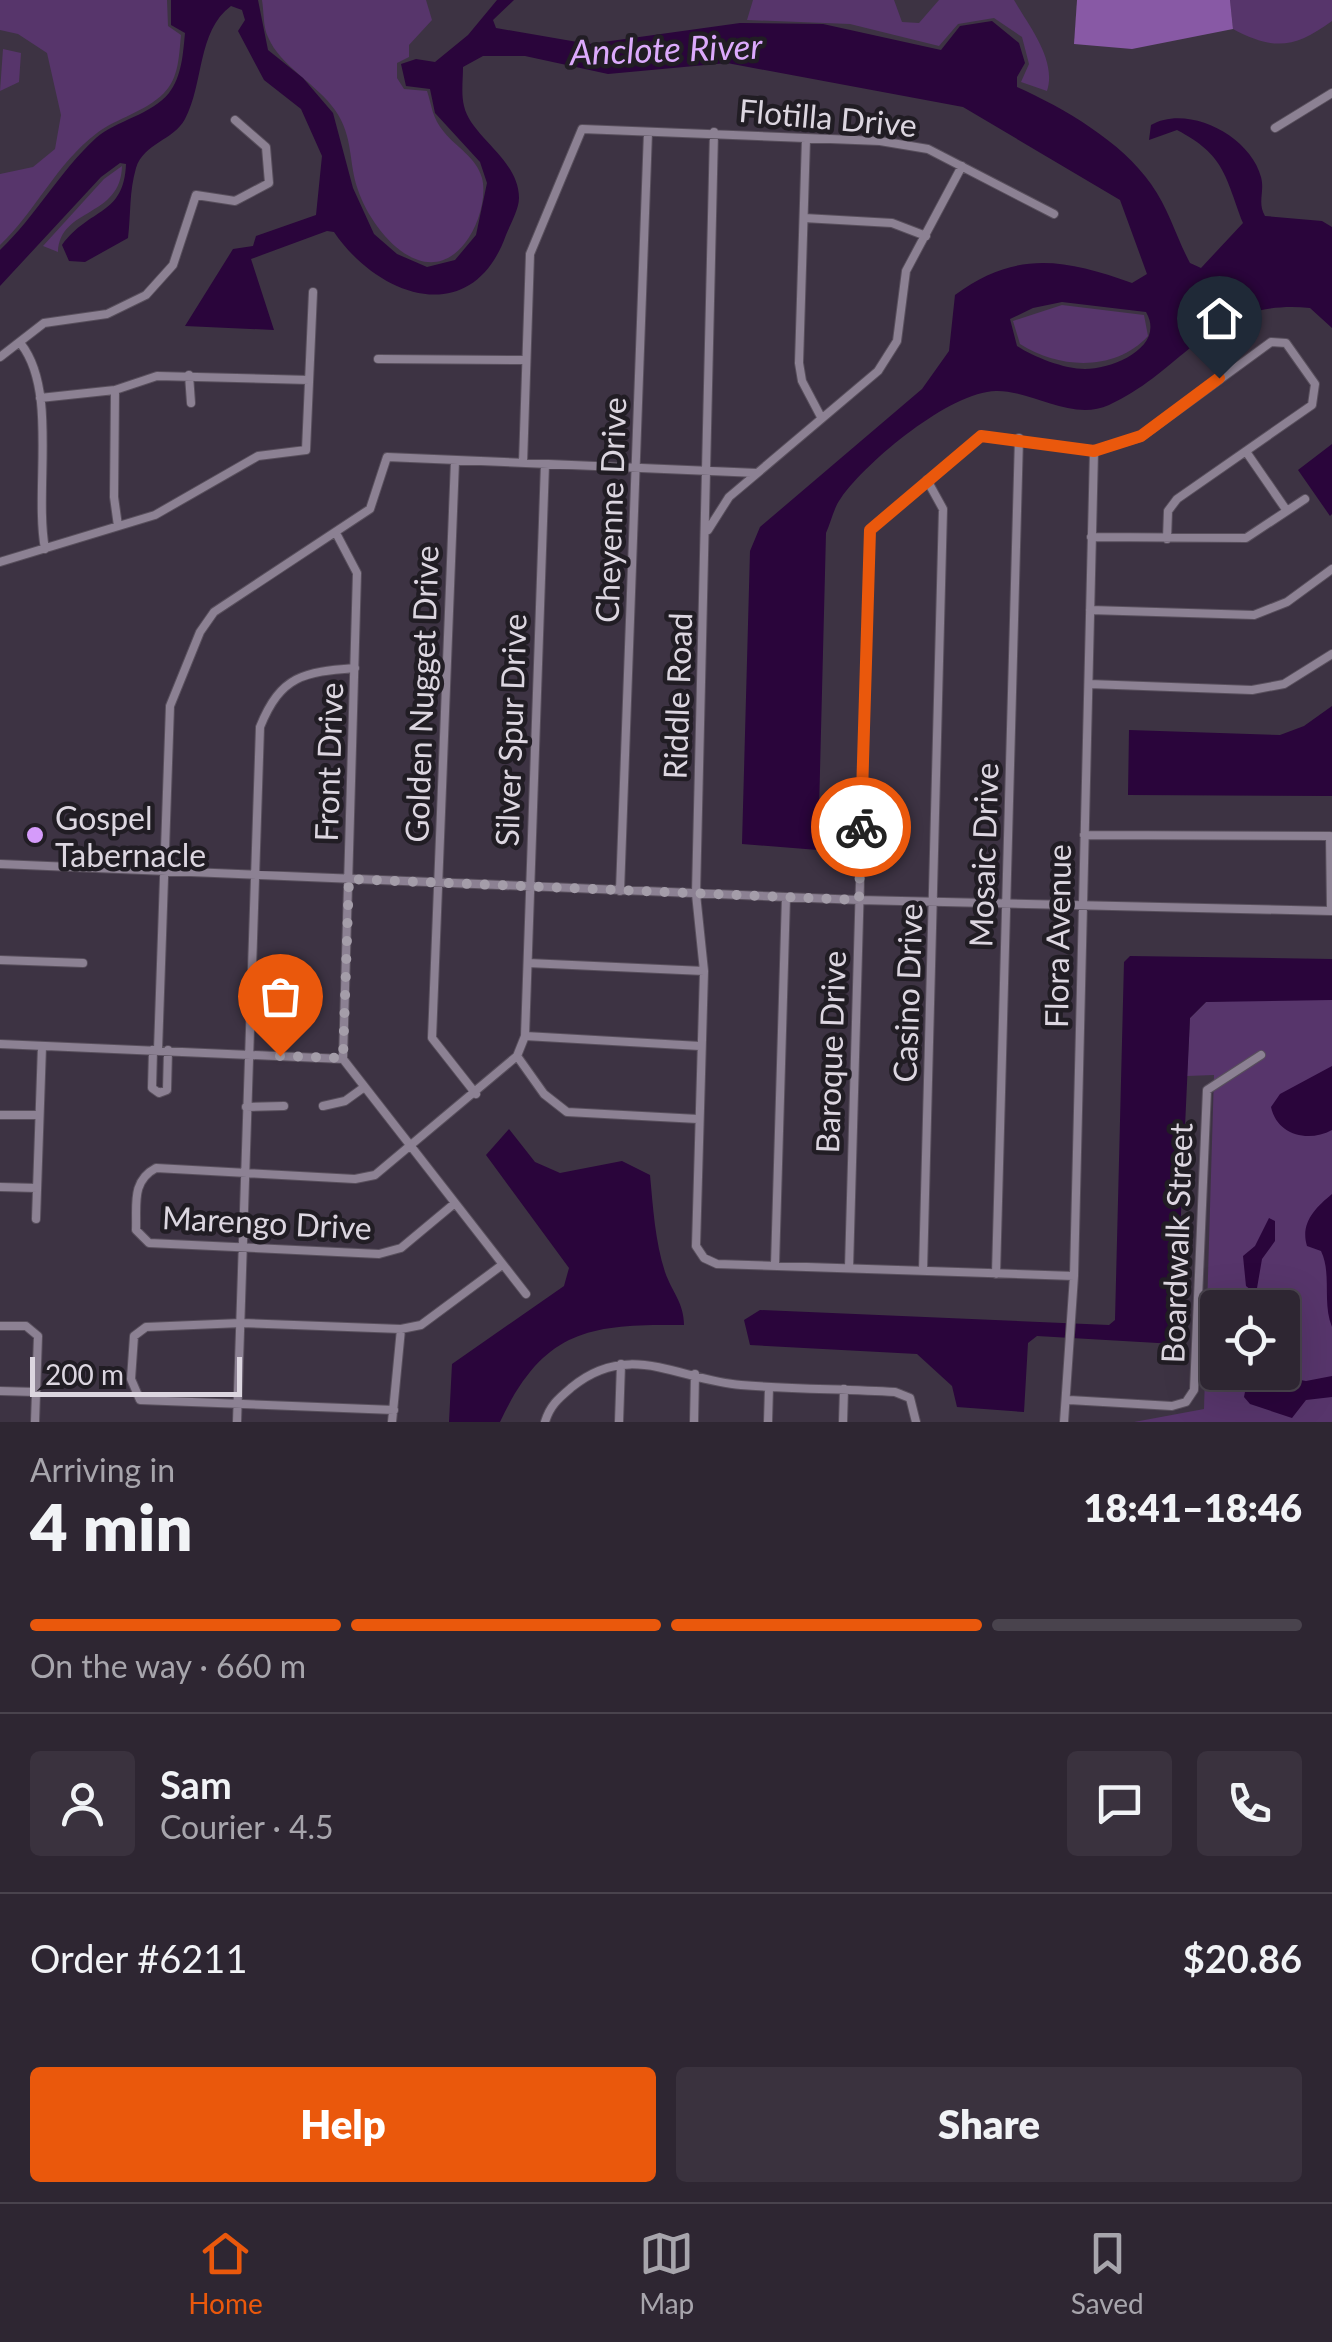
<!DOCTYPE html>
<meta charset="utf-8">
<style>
body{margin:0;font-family:Lato,sans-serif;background:#3a323e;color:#f1f3f6;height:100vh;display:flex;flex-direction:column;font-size:38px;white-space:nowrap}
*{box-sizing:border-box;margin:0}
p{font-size:32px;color:#a7a5ac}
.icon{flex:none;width:55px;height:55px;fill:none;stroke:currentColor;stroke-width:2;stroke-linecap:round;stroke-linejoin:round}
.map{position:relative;height:1422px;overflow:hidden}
.side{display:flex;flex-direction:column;background:#2e2632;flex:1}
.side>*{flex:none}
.tools{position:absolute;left:1200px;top:1290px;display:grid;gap:20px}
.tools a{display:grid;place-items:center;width:100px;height:100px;border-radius:10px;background:#2e2632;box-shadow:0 10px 40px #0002,0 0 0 2px #49434d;font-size:50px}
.scale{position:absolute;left:30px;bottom:25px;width:212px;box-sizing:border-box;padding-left:10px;border:5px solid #dcd6e0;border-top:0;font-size:28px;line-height:35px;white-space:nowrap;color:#dcd6e0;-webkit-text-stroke:8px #211d24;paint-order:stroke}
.pin{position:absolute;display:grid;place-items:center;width:85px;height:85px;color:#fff;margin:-102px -42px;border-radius:50% 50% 50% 0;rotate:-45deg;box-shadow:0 0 10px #0007}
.pin .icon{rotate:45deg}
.courier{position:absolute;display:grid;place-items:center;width:100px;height:100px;margin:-50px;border:8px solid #ea580c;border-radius:50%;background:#fff;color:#222;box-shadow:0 2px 12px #0007}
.summary em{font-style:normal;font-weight:800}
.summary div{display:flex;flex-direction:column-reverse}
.summary{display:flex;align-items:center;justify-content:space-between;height:170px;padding:0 30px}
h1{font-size:65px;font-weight:800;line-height:75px}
.bar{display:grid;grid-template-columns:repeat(4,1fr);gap:15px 10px;align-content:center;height:120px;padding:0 30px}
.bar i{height:12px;border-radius:8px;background:#49434d}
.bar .on{background:#ea580c}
.bar p{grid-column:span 4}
.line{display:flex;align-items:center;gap:25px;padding:0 30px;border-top:2px solid #49434d}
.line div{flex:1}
.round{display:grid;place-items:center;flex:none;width:105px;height:105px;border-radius:10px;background:#3a323e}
.cta{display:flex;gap:20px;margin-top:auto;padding:20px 30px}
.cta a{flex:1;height:115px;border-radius:10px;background:#ea580c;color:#fff;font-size:40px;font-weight:800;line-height:115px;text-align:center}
.cta a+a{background:#3a323e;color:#f1f3f6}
.tab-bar{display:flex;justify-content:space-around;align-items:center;height:140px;border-top:2px solid #49434d;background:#2e2632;font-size:28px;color:#a7a5ac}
.tab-bar a{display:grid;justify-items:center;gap:5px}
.tab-bar .on{color:#ea580c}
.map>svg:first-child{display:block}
.green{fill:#57356b;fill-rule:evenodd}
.forest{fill:#8859a5}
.water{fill:#2a053b;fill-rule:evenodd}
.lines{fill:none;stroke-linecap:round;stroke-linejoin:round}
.minor-casing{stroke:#584f5c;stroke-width:10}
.minor{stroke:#8c8193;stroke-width:8}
.done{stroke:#a49da9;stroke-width:10;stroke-dasharray:0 18}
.route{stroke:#ea580c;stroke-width:12}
.poi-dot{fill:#d59bfa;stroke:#211d24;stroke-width:4}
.labels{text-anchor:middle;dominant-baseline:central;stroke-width:9;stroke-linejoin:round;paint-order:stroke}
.street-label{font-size:32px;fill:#dcd6e0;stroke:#211d24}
.poi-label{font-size:32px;fill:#dcd6e0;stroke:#211d24;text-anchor:start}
.water-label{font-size:35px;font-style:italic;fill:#dcaafc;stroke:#211d24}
</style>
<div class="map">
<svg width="1332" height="1422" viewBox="0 0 1332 1422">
<rect width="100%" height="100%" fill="#3d3343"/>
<path class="green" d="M0,0h167l1,26 13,9c-2,20 -2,43 -17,58 -19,19 -47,25 -67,40 -41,31 -61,78 -97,112v-71l33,-7 22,-18 6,-34 -14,-62 -29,-19 -18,-4z
M262,0h164l6,20 -23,25v12l-12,6v15l7,11 23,2c5,15 5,27 17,41 13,16 32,25 38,46 5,19 -4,49 -17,65 -40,51 -93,-11 -107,-53 -10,-28 -4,-53 -23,-80 -18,-26 -55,-44 -67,-73 -5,-10 -4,-25 -6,-37z
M753,0h141l8,22 17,1 20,-23h75c15,26 43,60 33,91l-26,-9 8,-18 -7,-27 -28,-19 -36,6 -19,22 -89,-22 -103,-4z
M1230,0h102v21c-37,27 -58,30 -99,8z
M3,49l18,4 -2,29 -19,9z
M122,166c-1,52 -62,41 -64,86l-15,-6 61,-67z
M1062,305l82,10 4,21c-33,36 -89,33 -128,8l-7,-23z
M1332,996v426h-198l70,-13 10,-334 -27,1 3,-58 16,-16zM1218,1308h64v64h-64z"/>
<path class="forest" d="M1077,0h153l3,29 -101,20 -58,-5z"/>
<path class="water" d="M171,0h87l10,50 35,28 30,35 20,75 21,46 23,20 30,13 28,-7 21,-25 11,-52 -7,-21 -45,-49 -5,-24 -24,-3 -5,-22 15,-5 19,3 33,-27 29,-35h17l-21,20 3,8 93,16 151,-21 83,1 118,26 19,-24 32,-5 27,22 6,20 -8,14v10c47,21 105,55 134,97 18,25 25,53 39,79l11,5 42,-45c-18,-47 -18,-68 -66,-93l-28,10 2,-15c36,-21 99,10 110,52 4,15 -4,25 4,39l57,5 10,6v101l-22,-20c-100,-10 -124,62 -201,97 -37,17 -78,-15 -113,-14 -46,1 -128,69 -155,107 -7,9 -10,24 -15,35l-8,317 -76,-6 8,-293 10,-24 162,-138 27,-38 6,-56c61,-45 109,-36 177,-12l15,-9 -27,-74 -157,-93 -236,-44 -119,11 -83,-18h-42l-20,11c0,13 -2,27 1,39 7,31 55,53 55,92 0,11 -9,27 -13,37 -34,95 -127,63 -172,-3l-7,-1 -76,28 23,71 -89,-4 48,-77 20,-3 3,-10 60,-21 6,-59 -21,-47 -37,-29 -26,-49 7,-11 -3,-10 -11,-4c-34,25 -27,78 -46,113 -11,21 -41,24 -49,49 -7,24 -5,46 -8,70l-43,24 -16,-1 -7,-16c28,-38 62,-29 64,-81l-6,-1 -19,14 -101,109v-36c36,-34 59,-78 96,-112 21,-18 55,-23 73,-45 13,-17 14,-39 16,-60l-14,-8zM1062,302l84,10c20,34 -32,57 -61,57 -21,0 -51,-12 -68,-23l-7,-27 23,-11z
M1332,444v70l-2,2 -32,-46z
M1332,706v90l-204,-1 1,-65 151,5 24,-9z
M1130,956l202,3v41l-126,2 -16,16 -15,326 -138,-8 -9,7 -4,69 -67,-5 -5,-21 -35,-32 -167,-9 -6,-25 16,-10 349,15 6,-5 9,-358z
M1332,1066v64c-24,13 -55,5 -61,-23l9,-13z
M509,1129l26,33 25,11 62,-12 28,14c3,32 5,66 15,97 7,20 19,31 19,53 -93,-1 -140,3 -184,97h-51l3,-58 112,-78 5,-18 -83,-113z
M1332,1194v133c-10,-25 0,-53 -11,-76l-14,-5c-7,-23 8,-38 25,-52z
M1269,1218l6,3v20l-13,18 -6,35 -10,-8 -3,-30 12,-10z
M1266,1374l40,7 26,-5v21l-26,3 -14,18 -42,-14 -6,-7 4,-21z"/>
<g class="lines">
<defs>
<path id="minor" d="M1275,128l57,-35
M714,132l-18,762 8,77 -8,275 8,12 13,6 357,12
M806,139l-7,224 3,18 19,36
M804,218l88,5 34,13
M21,344c37,47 13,145 24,205
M0,357l44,-34 63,-9 39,-19 27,-30 23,-70 39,6 34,-18 -3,-36 -31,-27
M378,359l148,1
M189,375l2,28
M115,390l-1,107 4,29
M40,398l75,-8 42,-14 152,4
M1247,453l40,58
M455,461l-23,577 44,56
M523,463l7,-209 52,-125 298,12 48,8 126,65
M708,530l21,-33 149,-126 19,-30 9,-70 56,-105
M336,533l21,40 -14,486 183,235
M1091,537l155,1 59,-39
M0,562l155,-47 103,-59 48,-6 7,-158
M1090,610l164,5 33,-13 45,-33
M1089,684l163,6 32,-6 48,-30
M0,864l859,36 472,11 -1,-75 -246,-1
M620,891l28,-759
M0,960l83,3
M528,963l176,8
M525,1036l175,10
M0,1044l343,15
M153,1050l-1,38 7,5 8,-3 1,-40
M158,1050l12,-344 30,-74 14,-20 156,-103 17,-52 370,16
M517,1056l27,38 23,18 131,7
M323,1106l22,-5 18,-13
M246,1107l38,-1
M0,1115h39
M0,1187l37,1
M455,1203l-54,45 -22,6 -230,-11 -13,-13c1,-25 -5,-49 20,-62l199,11 20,-4 142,-119 8,-20 20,-572
M36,1219l6,-173
M775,1265l11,-368
M849,1268l21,-738 111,-94 113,15 47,-14 130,-95 15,1 29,41 -3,21 -135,94 -9,12 -1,28
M923,1271l20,-762 -16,-29
M996,1274l23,-836
M0,1326h26l12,10 -3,86
M0,1391l36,1
M1069,1400l103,6 14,-4 8,-12 13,-300 54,-35
M394,1410l-254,-10 -9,-21 3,-43 12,-9 95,-4 160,6 20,-4 81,-60
M237,1422l23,-695c21,-52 44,-55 95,-59
M392,1422l9,-93
M545,1422c5,-17 14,-24 27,-35 57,-47 107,-7 169,-2 51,4 102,4 154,7l15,6 6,24
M619,1422l2,-58
M694,1422l1,-48
M768,1422l1,-35
M843,1422l1,-33
M1064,1422l10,-146 20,-825"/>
</defs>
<use href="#minor" class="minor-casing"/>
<use href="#minor" class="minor"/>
</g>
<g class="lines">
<path class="done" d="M280,1056l63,2 6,-179 510,21 2,-73"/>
<path class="route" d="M861,827l9,-297 111,-94 113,15 47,-15 78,-58"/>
</g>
<circle class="poi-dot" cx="35" cy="835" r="10"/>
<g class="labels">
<g class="street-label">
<text transform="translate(828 117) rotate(5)">Flotilla Drive</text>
<text transform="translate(610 510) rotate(-88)">Cheyenne Drive</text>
<text transform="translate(421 694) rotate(-88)">Golden Nugget Drive</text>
<text transform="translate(677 696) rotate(-88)">Riddle Road</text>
<text transform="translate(510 730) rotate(-88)">Silver Spur Drive</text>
<text transform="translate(328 762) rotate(-88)">Front Drive</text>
<text transform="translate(983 855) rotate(-88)">Mosaic Drive</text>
<text transform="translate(1057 936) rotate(-89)">Flora Avenue</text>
<text transform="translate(907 993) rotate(-88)">Casino Drive</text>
<text transform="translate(830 1052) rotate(-88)">Baroque Drive</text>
<text transform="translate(267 1222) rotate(3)">Marengo Drive</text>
<text transform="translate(1176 1243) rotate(-88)">Boardwalk Street</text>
</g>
<g class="poi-label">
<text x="55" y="817">Gospel<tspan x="55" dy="37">Tabernacle</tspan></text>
</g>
<g class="water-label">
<text transform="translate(666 48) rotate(-2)">Anclote River</text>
</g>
</g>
</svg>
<div class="tools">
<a><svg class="icon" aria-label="locate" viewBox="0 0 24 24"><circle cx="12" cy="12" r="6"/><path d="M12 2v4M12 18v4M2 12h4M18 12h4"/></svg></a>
</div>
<div class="scale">200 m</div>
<div class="pin" style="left:280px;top:1056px;background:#ea580c"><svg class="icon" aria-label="bag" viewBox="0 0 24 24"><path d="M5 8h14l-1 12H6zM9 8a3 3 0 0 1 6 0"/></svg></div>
<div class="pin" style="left:1219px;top:378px;background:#1f2937"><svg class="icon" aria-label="home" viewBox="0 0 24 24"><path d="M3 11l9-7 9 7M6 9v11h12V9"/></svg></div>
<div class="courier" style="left:861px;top:827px"><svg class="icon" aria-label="bike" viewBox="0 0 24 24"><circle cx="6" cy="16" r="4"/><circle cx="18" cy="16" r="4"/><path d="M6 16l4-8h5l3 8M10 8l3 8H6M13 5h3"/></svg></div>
</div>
<section class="side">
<div class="summary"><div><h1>4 min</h1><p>Arriving in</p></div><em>18:41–18:46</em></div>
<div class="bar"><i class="on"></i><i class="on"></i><i class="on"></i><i></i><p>On the way · 660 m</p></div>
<div class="line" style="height:180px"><a class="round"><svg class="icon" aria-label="person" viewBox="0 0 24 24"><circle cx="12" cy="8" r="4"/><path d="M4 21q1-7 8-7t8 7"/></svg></a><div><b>Sam</b><p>Courier · 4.5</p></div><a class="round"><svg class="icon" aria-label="chat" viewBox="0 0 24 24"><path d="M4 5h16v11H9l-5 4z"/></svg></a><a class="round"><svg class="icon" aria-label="phone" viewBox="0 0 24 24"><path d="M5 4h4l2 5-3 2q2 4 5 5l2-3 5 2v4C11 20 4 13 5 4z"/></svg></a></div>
<div class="line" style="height:130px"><div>Order #6211</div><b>$20.86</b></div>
<div class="cta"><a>Help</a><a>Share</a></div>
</section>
<nav class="tab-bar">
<a class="on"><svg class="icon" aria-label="home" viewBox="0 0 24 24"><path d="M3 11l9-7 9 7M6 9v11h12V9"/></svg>Home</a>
<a><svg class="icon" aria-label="map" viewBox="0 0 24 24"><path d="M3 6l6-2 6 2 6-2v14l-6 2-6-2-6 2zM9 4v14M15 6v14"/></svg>Map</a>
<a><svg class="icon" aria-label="saved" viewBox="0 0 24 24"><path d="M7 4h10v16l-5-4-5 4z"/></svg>Saved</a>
</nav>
